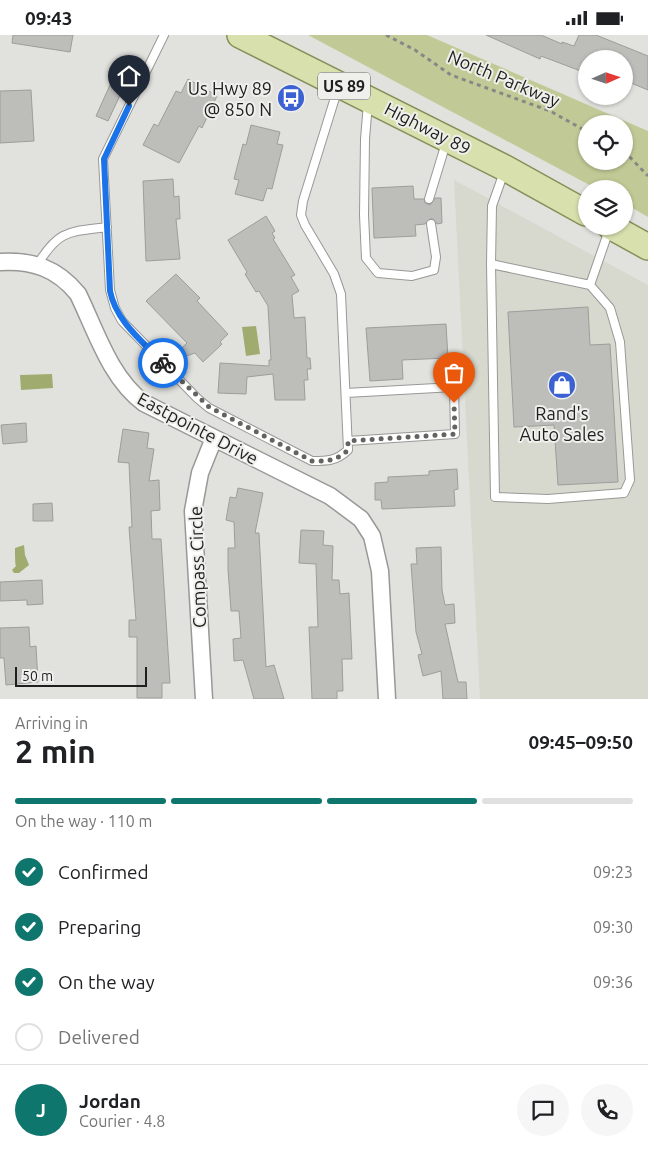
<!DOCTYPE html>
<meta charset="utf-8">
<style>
body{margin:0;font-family:Ubuntu,sans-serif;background:#f6f6f6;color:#202124;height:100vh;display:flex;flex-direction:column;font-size:19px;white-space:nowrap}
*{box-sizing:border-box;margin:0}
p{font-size:16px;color:#757577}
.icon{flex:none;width:28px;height:28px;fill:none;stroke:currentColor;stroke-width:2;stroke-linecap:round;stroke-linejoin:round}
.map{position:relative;height:664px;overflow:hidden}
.panel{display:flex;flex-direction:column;background:#fff;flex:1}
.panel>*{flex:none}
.needle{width:32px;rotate:87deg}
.fabs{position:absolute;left:578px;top:15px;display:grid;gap:10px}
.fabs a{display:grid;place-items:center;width:55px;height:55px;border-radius:50%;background:#fff;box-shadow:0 1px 4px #0004;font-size:25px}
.scale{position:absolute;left:15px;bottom:12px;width:132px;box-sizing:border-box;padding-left:5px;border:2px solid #1f1f1e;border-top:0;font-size:14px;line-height:18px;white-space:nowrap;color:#1f1f1e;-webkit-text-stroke:4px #efefec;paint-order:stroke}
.pin{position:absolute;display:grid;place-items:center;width:42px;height:42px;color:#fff;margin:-51px -21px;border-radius:50% 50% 50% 0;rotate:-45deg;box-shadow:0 0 5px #0007}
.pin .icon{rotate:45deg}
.courier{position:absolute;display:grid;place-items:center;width:50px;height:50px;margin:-25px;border:4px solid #1a73e8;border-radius:50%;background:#fff;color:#222;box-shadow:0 1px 6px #0007}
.headline em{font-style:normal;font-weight:700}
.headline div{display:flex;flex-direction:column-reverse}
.headline{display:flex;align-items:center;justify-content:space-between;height:85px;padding:0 15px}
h1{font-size:32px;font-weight:700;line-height:38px}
.bar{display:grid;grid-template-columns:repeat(4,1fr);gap:8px 5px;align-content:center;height:60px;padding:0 15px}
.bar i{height:6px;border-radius:4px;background:#e0e0e0}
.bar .current{background:#0f766e}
.bar p{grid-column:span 4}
.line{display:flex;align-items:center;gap:12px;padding:0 15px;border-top:1px solid #e0e0e0}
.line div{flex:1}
.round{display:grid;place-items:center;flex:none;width:52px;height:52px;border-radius:26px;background:#f6f6f6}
ol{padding:0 15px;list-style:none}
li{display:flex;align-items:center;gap:15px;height:55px}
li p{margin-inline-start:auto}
li .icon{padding:5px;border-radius:50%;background:#0f766e;color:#fff;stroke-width:4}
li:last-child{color:#757577}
li i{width:28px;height:28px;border:2px solid #e0e0e0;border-radius:50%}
.status{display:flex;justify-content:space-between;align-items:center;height:35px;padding:0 25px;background:#fff;direction:ltr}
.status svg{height:14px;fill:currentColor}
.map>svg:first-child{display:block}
.built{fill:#d7d9ce}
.green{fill:#c1ca96;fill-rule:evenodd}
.water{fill:#a0ab70}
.building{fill:#bdbeba;stroke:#9d9d9a}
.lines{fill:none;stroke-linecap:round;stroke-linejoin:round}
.service-casing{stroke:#989996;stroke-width:10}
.minor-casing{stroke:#989996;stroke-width:19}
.primary-casing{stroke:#868f58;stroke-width:28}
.path{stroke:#878885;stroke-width:3;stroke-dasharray:4 4;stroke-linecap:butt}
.service{stroke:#fff;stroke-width:8}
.minor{stroke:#fff;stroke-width:16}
.primary{stroke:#d8e0ae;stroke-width:25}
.done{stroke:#636361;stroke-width:5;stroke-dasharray:0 9}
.route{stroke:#1a73e8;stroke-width:6}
.labels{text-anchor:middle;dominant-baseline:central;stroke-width:4;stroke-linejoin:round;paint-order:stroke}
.shield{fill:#efefec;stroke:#5d5d5c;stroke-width:1}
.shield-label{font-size:16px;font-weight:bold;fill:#1f1f1e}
.street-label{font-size:18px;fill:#1f1f1e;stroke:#efefec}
.poi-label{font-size:18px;fill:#1f1f1e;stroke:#efefec;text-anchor:end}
</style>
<div class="status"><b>09:43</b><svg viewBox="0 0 49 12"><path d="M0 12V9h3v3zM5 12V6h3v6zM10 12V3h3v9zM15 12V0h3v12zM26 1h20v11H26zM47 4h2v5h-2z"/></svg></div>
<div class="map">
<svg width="648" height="664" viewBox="0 0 648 664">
<rect width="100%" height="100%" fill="#e1e2de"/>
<path class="built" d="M454,145l194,105v414h-168z"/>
<path class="green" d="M308,0h119l221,96v86l-24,-14v-14h-27zM586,89h38v37h-38z"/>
<path class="water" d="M256,291l4,28 -14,2 -4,-29z
M52,339l1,14 -32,2 -1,-15z
M24,510l1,10 4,10 -10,8h-5l-2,-3 4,-4c-1,-1 -1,-17 -1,-18z"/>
<path class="building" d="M13,0h60l-3,17 -58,-9z
M486,0h55l21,9v-2l12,4 5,-11h17l52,21v34l-24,-10v-21h-38v14l-45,-17 -1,3z
M188,44l29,17 -15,32 -3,-2 -20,37 -36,-18 11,-21 4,2 18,-35 5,2z
M110,50l12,6 -14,30 -12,-5z
M31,55l3,51 -34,2v-52z
M251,90l29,7 -3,12 6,1 -11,44 -5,-1 -4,13 -28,-7 4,-14 -5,-1 9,-35 3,1z
M173,144l1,18 5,-1 1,23h-4l4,40 -34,2 -3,-80z
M413,151l1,13h10l1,4 5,2 5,-7h6l1,25 -5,1 -4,-5h-3l-5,5 -10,1 1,11 -42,2 -2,-50z
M266,181l9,15 -3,2 3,5 -2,1 22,36 -4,2 8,14 -7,4 2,23 11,-1 2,41h3l1,11h-4l1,11h-4l1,20h-30l-2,-26 -26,3 -1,17 -28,-1 2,-30 49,3v-6h2l-3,-54 -9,-15 -3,1 -11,-18 2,-2 -19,-32z
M176,239l24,24 -3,3 31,33 -8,8 2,2 -19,18 -8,-9 -25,9 -2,-1 19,-18 -41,-42z
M588,272l2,38 20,-1 8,138 -60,3 -4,-60 -40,2 -6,-115z
M446,289l2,34 -46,2 1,19 -33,2 -4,-53z
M26,388l1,19 -24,2 -2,-19z
M123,394l26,4 -2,15 7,1 -5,32 10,-1 1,30 -9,1 1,28h9l9,144h-8v15h-25v-61h-8v-17h7l-7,-93h3l-3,-64 -11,-1z
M457,434l1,20 -4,1 1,16 -73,3 -1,-9h-6v-17l13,-1v-5l41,-2v-4z
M238,453l25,5 -8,40h4l7,134 8,-2 10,34h-30l-11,-39 -9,1 -1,-22 8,-1 -2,-27h-8l-3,-42v-21h7l-1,-26 -8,-2 4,-23 6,1z
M52,468l1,18h-20v-17z
M301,495l23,1 -1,14 10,1 -1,34h7l1,14 9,-1 3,66h-10l1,32h-6v8h-25l-3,-72h9l-2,-63 -17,-1z
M441,512l1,43 3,15 9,-1 1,19 -10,1 13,58h8l1,17h-24l-2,-28 -18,5 -5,-21 4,-1 -6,-22 -5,-68h6l-1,-16z
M42,545l1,24 -16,1v-5l-27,1v-19z
M29,592l1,20 6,-1 2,36 -32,3 -2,-27h-4v-30z"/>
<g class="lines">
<defs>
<path id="service" d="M164,0l-61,124 7,131 5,18 7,13 75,77 12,10 103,53c16,0 24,0 36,-11l-7,-156 -7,-20 -29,-49 -4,-10 2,-14 35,-113
M368,68l-3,36 -1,76 2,43 12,15 34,3 22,-6 2,-13 -5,-33
M429,164l17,-56
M38,229c21,-35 32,-32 69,-37
M491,229l4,233 53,2 76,-6 6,-13 -10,-138 -10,-34 -20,-23 -99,-21 1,-58 12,-34
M590,250l19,-55
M346,358l108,-6 1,47 -107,7"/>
<path id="minor" d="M0,227c32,-2 57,6 78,32 18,37 32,84 66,109l186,93 31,23 11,17 8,35 7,128
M204,664l-11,-188 7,-38 14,-35"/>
<path id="primary" d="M240,0l265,133 81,45
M610,191l38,21"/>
</defs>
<use href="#service" class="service-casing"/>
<use href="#minor" class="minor-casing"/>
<use href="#primary" class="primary-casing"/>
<path class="path" d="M386,0l29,15 36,25 99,36 36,20
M624,116l24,25"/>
<use href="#service" class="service"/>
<use href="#minor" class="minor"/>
<use href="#primary" class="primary"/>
</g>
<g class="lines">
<path class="done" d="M163,328l46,44 103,54c16,0 24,0 36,-11v-9l107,-7 -1,-31"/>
<path class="route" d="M129,71l-25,53 6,132c6,30 32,50 53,72"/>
</g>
<defs>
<symbol id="bus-disc" viewBox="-11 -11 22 22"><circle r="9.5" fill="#3c61d2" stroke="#efefec"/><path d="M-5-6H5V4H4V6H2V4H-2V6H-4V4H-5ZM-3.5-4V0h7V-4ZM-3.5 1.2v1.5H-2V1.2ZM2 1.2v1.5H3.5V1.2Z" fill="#fff"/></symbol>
<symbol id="shop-disc" viewBox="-11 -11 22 22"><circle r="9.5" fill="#3c61d2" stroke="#efefec"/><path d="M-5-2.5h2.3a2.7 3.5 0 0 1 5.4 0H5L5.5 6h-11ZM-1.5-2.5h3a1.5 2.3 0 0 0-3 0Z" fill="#fff"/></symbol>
</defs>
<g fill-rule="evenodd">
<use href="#bus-disc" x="275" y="47" width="32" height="32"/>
<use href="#shop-disc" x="546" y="334" width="32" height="32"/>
</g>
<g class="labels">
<rect class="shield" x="318" y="37.5" width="52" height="27" rx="4"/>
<g class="shield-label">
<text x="344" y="51">US 89</text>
</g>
<g class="street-label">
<text transform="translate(504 43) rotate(23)">North Parkway</text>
<text transform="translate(428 93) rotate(27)">Highway 89</text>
<text transform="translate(198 393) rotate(28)">Eastpointe Drive</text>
<text transform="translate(197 532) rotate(-92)">Compass Circle</text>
</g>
<g class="poi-label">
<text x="272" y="53">Us Hwy 89<tspan x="272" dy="21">@ 850 N</tspan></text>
<text x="562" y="378" text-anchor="middle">Rand's<tspan x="562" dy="21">Auto Sales</tspan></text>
</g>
</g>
</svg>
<div class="fabs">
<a><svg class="needle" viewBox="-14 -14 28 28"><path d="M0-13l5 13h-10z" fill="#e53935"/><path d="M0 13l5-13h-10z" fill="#757577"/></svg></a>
<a><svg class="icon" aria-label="locate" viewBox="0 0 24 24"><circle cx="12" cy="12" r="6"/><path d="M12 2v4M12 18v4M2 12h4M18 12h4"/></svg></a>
<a><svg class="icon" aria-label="layers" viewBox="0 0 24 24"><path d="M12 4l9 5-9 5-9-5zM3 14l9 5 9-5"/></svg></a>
</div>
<div class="scale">50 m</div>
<div class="pin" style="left:454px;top:368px;background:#ea580c"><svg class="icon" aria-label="bag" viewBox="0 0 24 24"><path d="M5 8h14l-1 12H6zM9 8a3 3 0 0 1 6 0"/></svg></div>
<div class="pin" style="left:129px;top:71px;background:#1f2937"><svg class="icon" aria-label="home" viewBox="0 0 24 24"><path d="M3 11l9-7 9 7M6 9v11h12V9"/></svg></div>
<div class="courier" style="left:163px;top:328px"><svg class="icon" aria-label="bike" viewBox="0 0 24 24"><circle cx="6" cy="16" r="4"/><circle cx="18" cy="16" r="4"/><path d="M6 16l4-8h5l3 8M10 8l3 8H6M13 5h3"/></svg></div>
</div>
<section class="panel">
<div class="headline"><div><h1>2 min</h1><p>Arriving in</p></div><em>09:45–09:50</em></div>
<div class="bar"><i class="current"></i><i class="current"></i><i class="current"></i><i></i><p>On the way · 110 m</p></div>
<ol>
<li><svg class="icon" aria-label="check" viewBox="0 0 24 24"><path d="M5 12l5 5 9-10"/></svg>Confirmed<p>09:23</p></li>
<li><svg class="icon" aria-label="check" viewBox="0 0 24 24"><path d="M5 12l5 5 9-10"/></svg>Preparing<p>09:30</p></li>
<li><svg class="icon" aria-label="check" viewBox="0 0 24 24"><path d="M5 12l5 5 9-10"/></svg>On the way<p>09:36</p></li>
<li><i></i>Delivered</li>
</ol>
<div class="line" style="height:90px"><b class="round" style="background:#0f766e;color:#fff">J</b><div><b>Jordan</b><p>Courier · 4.8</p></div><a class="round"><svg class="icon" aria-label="chat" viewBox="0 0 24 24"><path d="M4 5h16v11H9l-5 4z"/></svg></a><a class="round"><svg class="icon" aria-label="phone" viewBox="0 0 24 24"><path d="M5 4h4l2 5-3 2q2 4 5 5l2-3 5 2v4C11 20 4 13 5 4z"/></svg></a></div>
</section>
